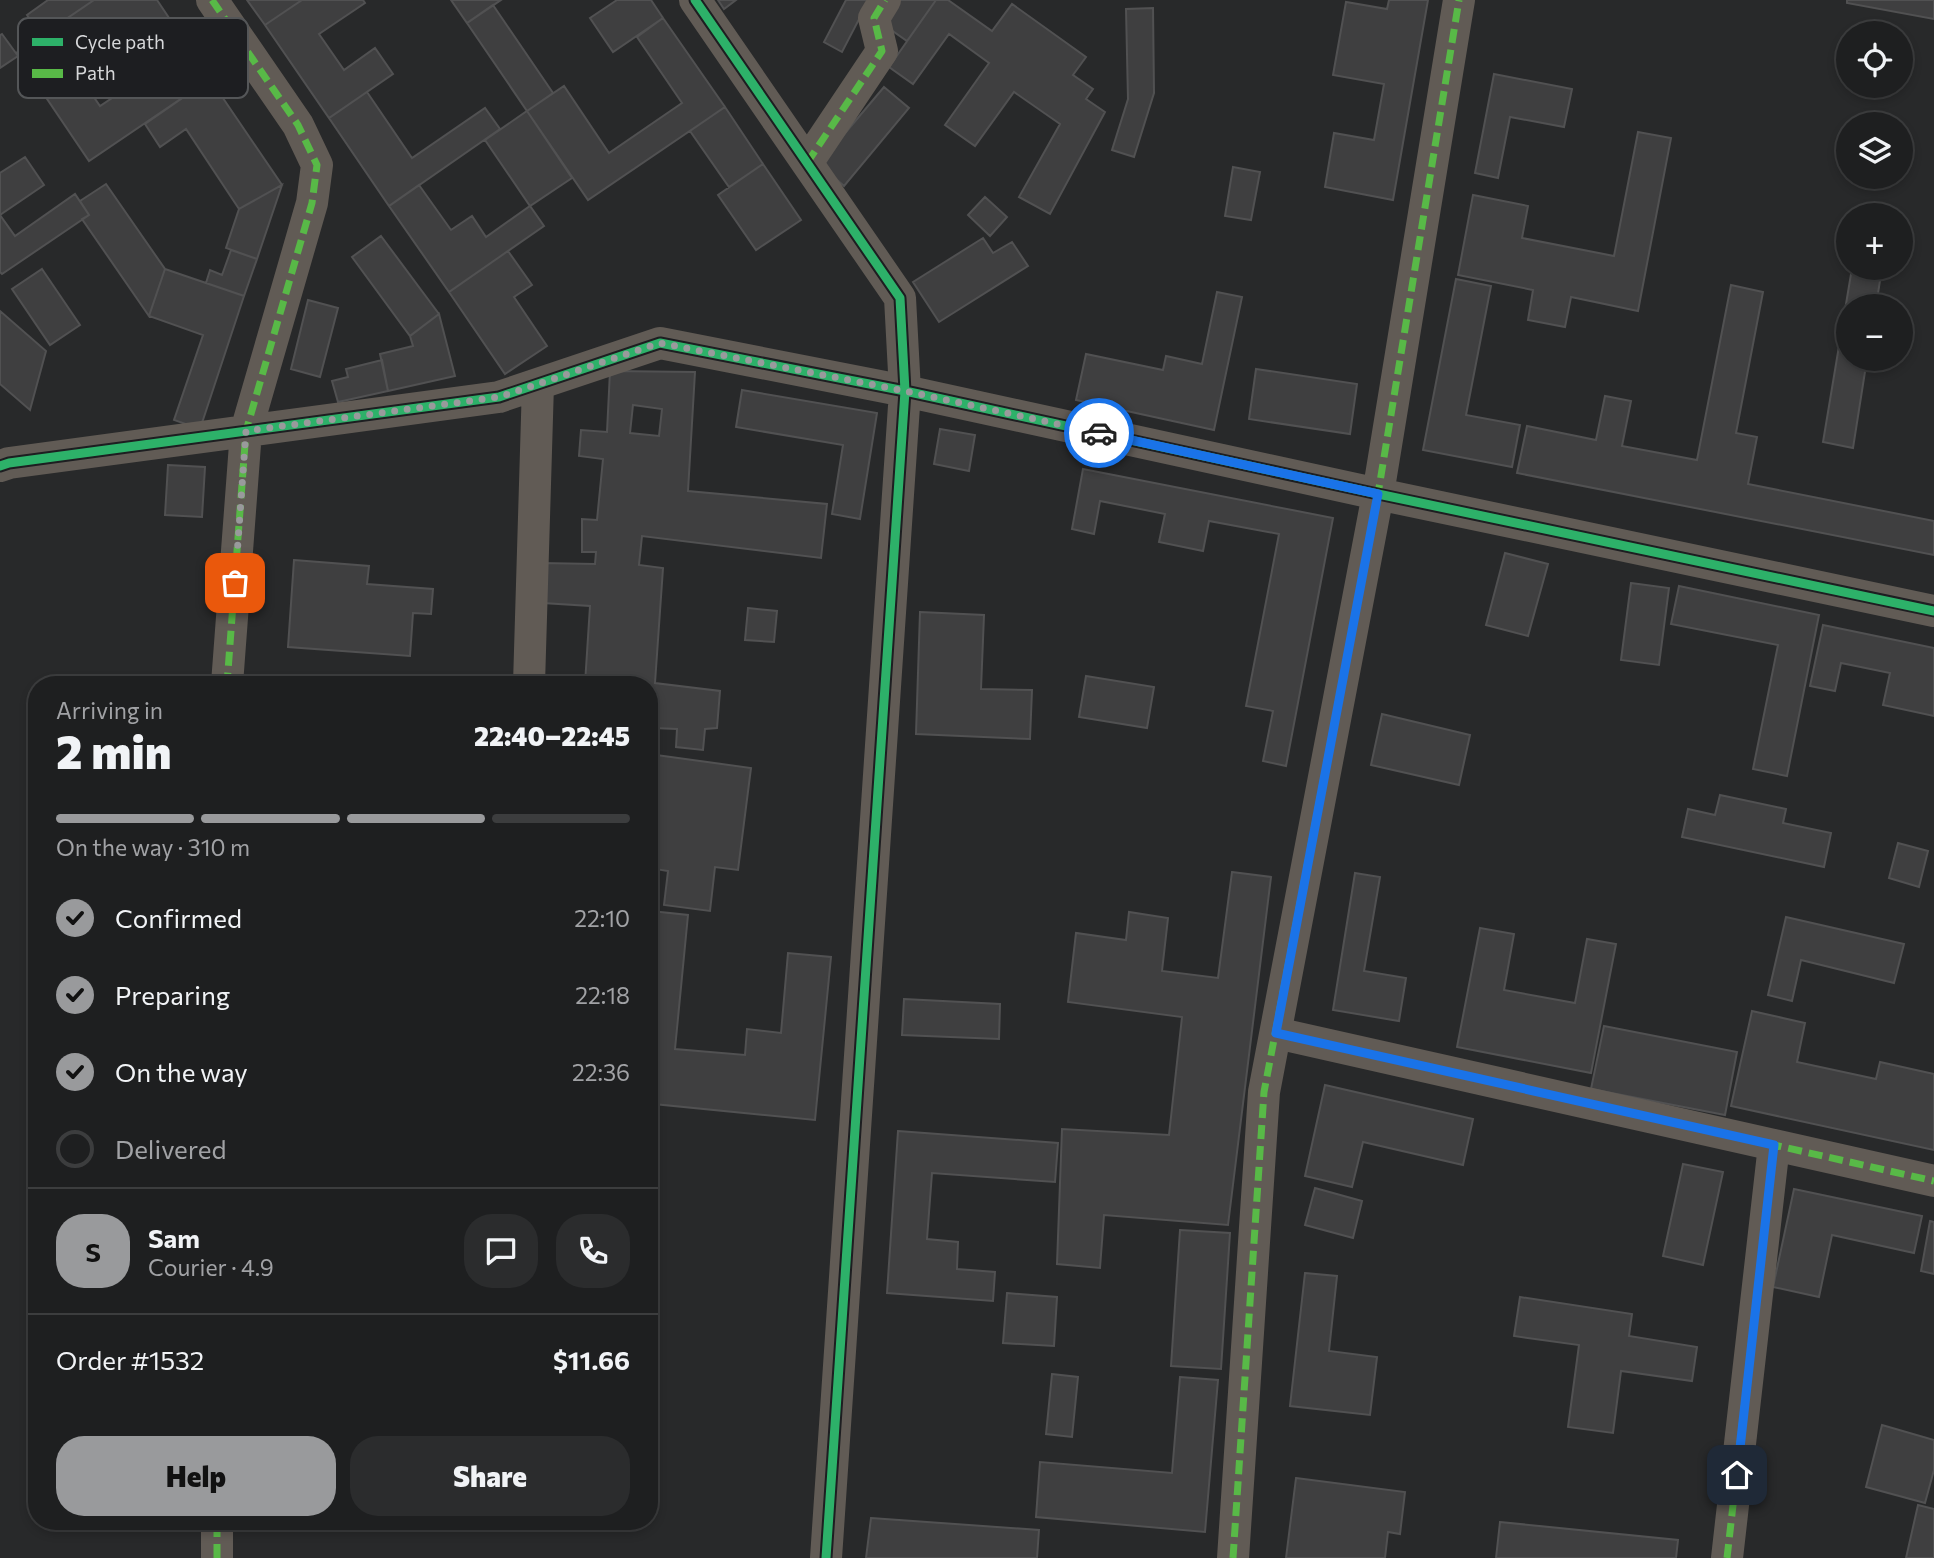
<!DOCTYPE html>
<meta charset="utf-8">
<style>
body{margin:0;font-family:Commissioner,sans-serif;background:#2b2c2d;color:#f1f3f6;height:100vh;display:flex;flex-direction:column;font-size:26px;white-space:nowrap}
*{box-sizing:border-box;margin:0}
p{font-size:23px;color:#a1a2a5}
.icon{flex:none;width:38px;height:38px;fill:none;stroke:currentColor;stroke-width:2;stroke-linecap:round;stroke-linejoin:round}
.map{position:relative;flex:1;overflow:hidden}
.panel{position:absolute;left:28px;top:676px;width:630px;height:854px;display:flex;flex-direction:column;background:#1e1f20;border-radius:28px;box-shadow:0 4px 10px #0003,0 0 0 2px #3c3d3e}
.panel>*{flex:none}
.tools{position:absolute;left:1836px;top:21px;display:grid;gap:14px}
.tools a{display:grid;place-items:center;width:77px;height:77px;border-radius:50%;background:#1e1f20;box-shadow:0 4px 10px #0003,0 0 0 2px #3c3d3e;font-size:35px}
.pin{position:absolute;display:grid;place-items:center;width:60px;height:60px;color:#fff;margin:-30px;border-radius:14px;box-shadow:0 4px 10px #0006}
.courier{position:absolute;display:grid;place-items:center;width:70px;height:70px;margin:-35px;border:5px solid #1a73e8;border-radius:50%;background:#fff;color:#222;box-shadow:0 2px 9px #0007}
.overview em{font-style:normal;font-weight:800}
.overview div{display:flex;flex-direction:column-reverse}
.overview{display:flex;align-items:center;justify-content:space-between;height:119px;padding:0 28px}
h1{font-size:46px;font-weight:800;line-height:52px}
.bar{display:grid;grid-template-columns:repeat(4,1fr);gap:10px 7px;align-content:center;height:84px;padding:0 28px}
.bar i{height:9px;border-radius:5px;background:#3c3d3e}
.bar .selected{background:#999a9c}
.bar p{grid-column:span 4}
.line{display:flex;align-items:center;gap:18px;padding:0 28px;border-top:2px solid #3c3d3e}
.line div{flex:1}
.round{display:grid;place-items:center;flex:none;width:74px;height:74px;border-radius:28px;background:#2b2c2d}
ol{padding:0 28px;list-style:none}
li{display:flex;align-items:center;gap:21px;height:77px}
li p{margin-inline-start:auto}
li .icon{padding:7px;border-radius:50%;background:#999a9c;color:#111;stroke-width:4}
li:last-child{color:#a1a2a5}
li i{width:38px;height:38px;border:4px solid #3c3d3e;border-radius:50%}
.button{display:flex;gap:14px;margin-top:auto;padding:14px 28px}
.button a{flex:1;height:80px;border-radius:28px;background:#999a9c;color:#111;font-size:28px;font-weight:800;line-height:80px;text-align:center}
.button a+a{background:#2b2c2d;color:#f1f3f6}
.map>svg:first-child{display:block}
.building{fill:#3f3f40;stroke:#515152;stroke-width:2;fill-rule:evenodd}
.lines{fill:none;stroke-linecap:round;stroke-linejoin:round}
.street{stroke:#615b55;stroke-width:32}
.quiet{stroke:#58b947;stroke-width:7;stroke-dasharray:14 7;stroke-linecap:butt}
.cycleway-casing{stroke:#1d1e21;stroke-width:13}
.cycleway{stroke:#2db169;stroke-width:9}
.done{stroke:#999a9c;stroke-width:7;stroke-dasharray:0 12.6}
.route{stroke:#1a73e8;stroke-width:9}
.key{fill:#1d1e21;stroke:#545658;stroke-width:2}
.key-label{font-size:19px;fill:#d6d7d9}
</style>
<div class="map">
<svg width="1934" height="1558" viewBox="0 0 1934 1558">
<rect width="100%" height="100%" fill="#28292a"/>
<path class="building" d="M48,0h46l-53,36 -14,-21z
M94,0h63l53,79 -121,82 -73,-108zM107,51l23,35 -30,20 -24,-35z
M247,0h55l-37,25z
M302,0h61l2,3 -46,31 25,36 31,-22 18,26 -64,44 -64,-93z
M451,0h50l-34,23z
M617,0h34l12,18 -50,34 -23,-34z
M718,0h18l-12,9z
M846,0h23l-27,52 -18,-10z
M892,0h44l-29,41 -30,-21z
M936,0h12l44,31 20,-27 74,53 -13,18 20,14 -7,10 19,13 -55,102 -31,-17 41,-73 -46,-32 -39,54 -30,-21 44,-62 -40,-29 -36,50 -24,-17z
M1389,0h39l-35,200 -68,-13 9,-54 40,7 10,-56 -51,-9 13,-73 41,7z
M1847,0h87v19l-87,-16z
M493,5l60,88 -26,18 -60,-88z
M1153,8l1,85 -20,64 -22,-7 16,-51 -2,-90z
M663,18l62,89 -137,93 -61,-89 37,-25 45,67 73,-50 -45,-66z
M2,34l16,22 -18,12v-33z
M1494,74l78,15 -8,38 -54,-10 -12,61 -23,-5z
M210,79l72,106 -43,24 -53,-80 -26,18 -15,-23z
M884,87l25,21 -65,78 -25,-22z
M367,92l45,66 73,-50 15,21 -111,77 -60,-88z
M725,107l38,57 -34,23 -39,-56z
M527,111l45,67 -42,28 -45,-66z
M1638,132l33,6 -33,173 -67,-14 -6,30 -37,-7 5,-30 -75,-15 15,-80 55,11 -6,32 92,18z
M25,157l19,28 -44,30 15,21 60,-42 14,21 -87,59 -2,-2v-99z
M763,164l38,56 -45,30 -38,-55z
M1233,167l27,5 -9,48 -26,-4z
M106,184l59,85 -16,47 -67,-97 7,-4 -9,-14z
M282,185l-25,74 -31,-11 13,-39z
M419,185l32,45 21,-14 14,21 44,-31 14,20 -95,66 -60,-86z
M985,197l22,20 -17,19 -22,-21z
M381,236l58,78 -29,22 -58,-79z
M983,238l10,15 19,-11 16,24 -89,56 -26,-40z
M231,250l26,9 -13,37 -38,-13 4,-13 12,5z
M508,251l24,34 -18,12 33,49 -42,28 -56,-82z
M1852,268h30l-6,38h-28v53h19l-14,89 -30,-6z
M42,269l38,56 -30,20 -38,-56z
M165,269l79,27 -44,133 -26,-9 29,-85 -54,-19z
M1456,279l35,7 -25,129 54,10 -8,42 -89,-17z
M1731,285l32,7 -27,141 21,4 -9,47 186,37v34l-417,-82 10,-47 69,14 9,-44 26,5 -9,45 75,14z
M1217,292l25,5 -28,133 -138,-30 10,-46 77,16 3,-14 36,8z
M308,300l30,8 -18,69 -29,-8z
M0,311l46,40 -16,59 -30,-26z
M439,314l16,62 -67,15 -8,-37 33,-8 -3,-10z
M382,360l6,31 -50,11 -6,-21 16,-4 -2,-8z
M1256,369l101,15 -7,50 -101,-15z
M610,371l85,1 -7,119 139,13 -6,54 -179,-22 -3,29 24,3 -8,115 65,8 -3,37 -12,1 -2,21 -27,-3 1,-18 -24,-1 -1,18h-3v-62h-64l5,-78 -47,-3 -1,-40 53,1 1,-12h-14v-33l15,1 6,-61 -24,-3 2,-26 26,2z
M742,390l135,23 -17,106 -28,-5 11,-69 -107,-18z
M633,405l29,4 -3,27 -29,-3z
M940,429l35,6 -6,36 -35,-7z
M168,465l37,2 -3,50 -37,-2z
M1083,469l250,49 -47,248 -23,-5 10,-50 -27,-5 33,-172 -70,-13 -6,30 -44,-9 6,-28 -65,-13 -6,33 -22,-5z
M1505,553l43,11 -20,72 -42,-11z
M294,560l75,6 -2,18 66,5 -2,25 -18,-1 -3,43 -122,-9z
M1631,583l38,5 -10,77 -38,-5z
M1679,586l140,29 -32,161 -34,-7 25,-124 -107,-21z
M748,608l29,3 -3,31 -29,-2z
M920,612l64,3 -3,74 51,1 -2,49 -114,-5z
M1823,625l111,23v68l-51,-11 7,-32 -49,-10 -6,28 -25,-5z
M1086,676l68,11 -7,41 -68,-11z
M1382,714l88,21 -11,50 -88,-20z
M649,754l102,14 -13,102 -23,-3 -5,44 -46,-6 4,-34 -19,-3z
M1720,795l66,14 -3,14 48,10 -7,34 -142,-30 6,-28 27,6z
M1898,843l30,8 -9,36 -30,-9z
M1232,872l39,5 -43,348 -124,-10 -4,53 -43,-4 5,-135 107,6 13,-118 -114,-15 8,-69 50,7 3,-28 39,6 -6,53 56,7z
M1355,873l25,4 -16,94 42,7 -7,43 -66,-11z
M651,911l37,4 -13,134 70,6 2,-26 34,4 7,-80 43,4 -16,163 -161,-16 2,-16 -7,-1v-160z
M1786,917l118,27 -10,39 -93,-23 -9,41 -24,-6z
M1480,928l34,6 -10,56 71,13 12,-64 29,5 -25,129 -134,-26z
M904,999l96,5 -1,35 -97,-4z
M1752,1011l53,12 -8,39 79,17 4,-17 54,12v76l-203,-44z
M1604,1026l133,26 -12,63 -134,-26z
M1325,1085l148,34 -10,46 -100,-23 -11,45 -47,-11z
M898,1131l160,12 -3,39 -123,-9 -5,66 31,3 -1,27 38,3 -2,29 -106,-8z
M1683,1164l40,8 -20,93 -40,-9z
M1315,1188l47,13 -9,37 -48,-13z
M1794,1189l128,27 -8,37 -82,-18 -13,62 -46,-10z
M1930,1221l4,1v52l-13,-3z
M1180,1230l50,3 -9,136 -50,-3z
M1305,1273l32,3 -8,75 48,6 -7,58 -80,-9z
M1007,1293l50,4 -3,49 -51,-3z
M1520,1297l112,17 -3,22 68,11 -5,34 -71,-10 -8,62 -45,-6 11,-82 -65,-9z
M1052,1374l26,3 -6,60 -26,-3z
M1180,1377l38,3 -13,152 -169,-15 4,-55 132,11z
M1882,1425l52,15v30l-9,33 -59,-16z
M1296,1478l109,14 -5,42 -12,-2 -3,26h-99z
M1918,1505l16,4v49h-28z
M871,1518l168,12 -2,28h-171z
M1500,1522l178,18 -2,18h-180z"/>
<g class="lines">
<path class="street" d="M212,0l86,125 19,40 -5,38 -66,228 -19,253
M695,0l205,298 5,93 -79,1167
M807,163l75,-112 -8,-33 11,-18
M0,466l9,-3 490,-66 161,-54 245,48 473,103 556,117
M529,684l9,-300
M1276,1033l658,148
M217,1558v-37
M1233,1558l31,-466 114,-598 81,-494
M1727,1558l47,-413"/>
<path class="quiet" d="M212,0l86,125 19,40 -5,38 -66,228 -19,253
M807,163l75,-112 -8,-33 11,-18
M1276,1033l658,148
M217,1558v-37
M1233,1558l31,-466 114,-598 81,-494
M1727,1558l47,-413"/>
<defs>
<path id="cycleway" d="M695,0l205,298 5,93 -79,1167
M0,466l9,-3 490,-66 161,-54 245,48 473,103 556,117"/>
</defs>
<use href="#cycleway" class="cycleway-casing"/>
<use href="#cycleway" class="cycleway"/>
</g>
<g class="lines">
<path class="done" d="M235,583l11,-152 253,-34 161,-54 245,48 194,42"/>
<path class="route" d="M1099,433l279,61 -102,539 498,112 -37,330"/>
</g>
<rect x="18" y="18" width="230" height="80" rx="10" class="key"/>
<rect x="32" y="38" width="31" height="8" fill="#2db169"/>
<rect x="32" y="69" width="31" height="9" fill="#58b947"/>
<g class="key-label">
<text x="75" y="49">Cycle path</text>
<text x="75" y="80">Path</text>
</g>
</svg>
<div class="tools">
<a><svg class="icon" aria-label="locate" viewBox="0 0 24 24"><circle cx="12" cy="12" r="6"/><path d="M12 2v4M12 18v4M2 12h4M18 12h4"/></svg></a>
<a><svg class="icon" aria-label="layers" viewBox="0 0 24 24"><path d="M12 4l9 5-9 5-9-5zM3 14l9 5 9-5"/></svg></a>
<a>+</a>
<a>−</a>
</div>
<div class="pin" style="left:235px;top:583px;background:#ea580c"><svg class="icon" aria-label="bag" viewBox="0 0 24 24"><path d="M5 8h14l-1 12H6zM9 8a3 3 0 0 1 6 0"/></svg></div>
<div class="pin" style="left:1737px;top:1475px;background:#1f2937"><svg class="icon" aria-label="home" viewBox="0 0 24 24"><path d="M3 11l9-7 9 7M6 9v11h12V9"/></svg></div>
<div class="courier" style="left:1099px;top:433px"><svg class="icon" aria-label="car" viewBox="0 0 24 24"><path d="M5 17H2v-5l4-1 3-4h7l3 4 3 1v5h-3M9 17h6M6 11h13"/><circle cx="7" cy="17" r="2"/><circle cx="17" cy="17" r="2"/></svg></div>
<section class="panel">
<div class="overview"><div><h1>2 min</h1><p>Arriving in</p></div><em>22:40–22:45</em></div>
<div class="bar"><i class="selected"></i><i class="selected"></i><i class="selected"></i><i></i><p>On the way · 310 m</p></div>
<ol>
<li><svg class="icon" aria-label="check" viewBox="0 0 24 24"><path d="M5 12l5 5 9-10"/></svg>Confirmed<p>22:10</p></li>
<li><svg class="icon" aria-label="check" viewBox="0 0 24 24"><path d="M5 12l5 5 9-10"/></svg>Preparing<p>22:18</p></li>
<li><svg class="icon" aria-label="check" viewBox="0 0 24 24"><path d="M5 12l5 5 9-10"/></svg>On the way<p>22:36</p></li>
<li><i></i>Delivered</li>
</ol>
<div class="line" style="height:126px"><b class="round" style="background:#999a9c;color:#111">S</b><div><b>Sam</b><p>Courier · 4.9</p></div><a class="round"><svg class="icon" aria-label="chat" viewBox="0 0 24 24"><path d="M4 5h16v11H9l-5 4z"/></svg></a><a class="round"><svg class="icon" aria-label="phone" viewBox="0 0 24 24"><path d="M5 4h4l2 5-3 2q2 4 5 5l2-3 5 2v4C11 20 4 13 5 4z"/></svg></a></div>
<div class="line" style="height:91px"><div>Order #1532</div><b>$11.66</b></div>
<div class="button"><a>Help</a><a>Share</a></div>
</section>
</div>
